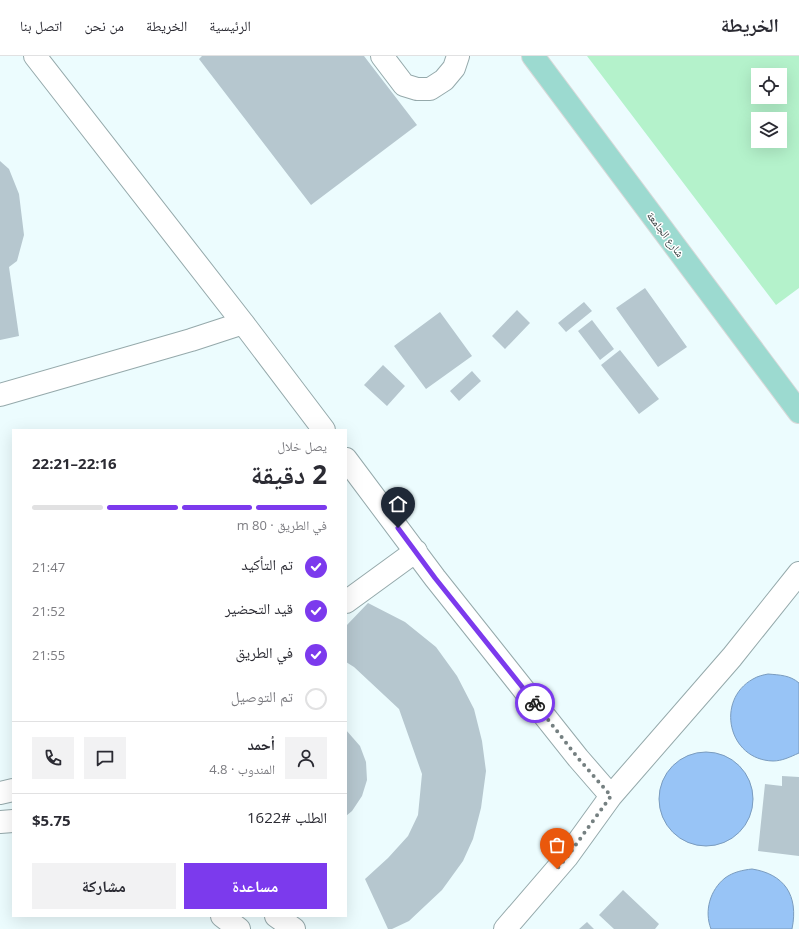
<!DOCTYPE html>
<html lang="ar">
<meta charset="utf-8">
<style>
body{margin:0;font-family:"Open Sans","Noto Naskh Arabic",sans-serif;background:#f2f2f3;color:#2b2b33;direction:rtl;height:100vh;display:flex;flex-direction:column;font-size:15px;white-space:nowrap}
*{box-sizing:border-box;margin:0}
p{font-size:13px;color:#7c7c81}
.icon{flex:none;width:22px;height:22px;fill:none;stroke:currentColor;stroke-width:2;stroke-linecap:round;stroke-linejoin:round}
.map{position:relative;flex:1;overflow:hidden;direction:ltr}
.details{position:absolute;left:12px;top:373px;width:335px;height:488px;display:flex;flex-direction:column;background:#fff;border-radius:0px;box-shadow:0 4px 16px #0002;direction:rtl}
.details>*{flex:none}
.controls{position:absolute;left:751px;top:12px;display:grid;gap:8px}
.controls a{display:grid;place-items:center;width:36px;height:36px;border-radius:0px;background:#fff;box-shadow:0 4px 16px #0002;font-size:20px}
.pin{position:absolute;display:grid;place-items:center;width:34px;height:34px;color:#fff;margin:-41px -17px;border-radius:50% 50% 50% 0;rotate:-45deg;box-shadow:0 0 4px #0007}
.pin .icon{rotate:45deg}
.courier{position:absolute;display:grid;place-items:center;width:40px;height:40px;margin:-20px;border:3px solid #7c3aed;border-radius:50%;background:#fff;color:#222;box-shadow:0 1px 5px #0007}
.overview em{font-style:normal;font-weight:700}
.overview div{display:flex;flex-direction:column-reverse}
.overview{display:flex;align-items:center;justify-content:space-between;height:68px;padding:0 20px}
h1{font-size:26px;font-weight:700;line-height:30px}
.bar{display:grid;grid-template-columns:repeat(4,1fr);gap:6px 4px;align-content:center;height:48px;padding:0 20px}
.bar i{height:5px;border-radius:3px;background:#e1e1e2}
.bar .active{background:#7c3aed}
.bar p{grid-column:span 4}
.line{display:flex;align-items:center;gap:10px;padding:0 20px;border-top:1px solid #e1e1e2}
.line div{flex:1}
.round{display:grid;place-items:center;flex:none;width:42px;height:42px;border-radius:0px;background:#f2f2f3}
ol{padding:0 20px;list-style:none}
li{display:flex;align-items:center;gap:12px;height:44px}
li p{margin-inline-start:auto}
li .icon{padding:4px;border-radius:50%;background:#7c3aed;color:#fff;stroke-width:4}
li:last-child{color:#7c7c81}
li i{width:22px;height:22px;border:2px solid #e1e1e2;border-radius:50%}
.primary-button{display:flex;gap:8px;margin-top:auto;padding:8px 20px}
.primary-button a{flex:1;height:46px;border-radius:0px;background:#7c3aed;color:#fff;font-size:16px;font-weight:700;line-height:46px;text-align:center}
.primary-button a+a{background:#f2f2f3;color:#2b2b33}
header{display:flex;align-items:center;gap:24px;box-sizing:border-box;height:56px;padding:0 20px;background:#fff;border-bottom:1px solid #e1e1e2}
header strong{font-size:19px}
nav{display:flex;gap:22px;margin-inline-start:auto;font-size:14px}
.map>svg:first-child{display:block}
.green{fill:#b4f2cb;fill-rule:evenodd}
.water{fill:#98c4f6;stroke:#7a9cbf}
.building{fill:#b6c7cf}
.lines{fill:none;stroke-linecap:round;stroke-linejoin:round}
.minor-casing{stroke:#95a9ab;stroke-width:24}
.major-casing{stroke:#d7d8d8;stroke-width:24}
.minor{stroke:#fff;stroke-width:22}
.major{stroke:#9cdad0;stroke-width:22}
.done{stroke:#758081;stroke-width:4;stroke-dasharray:0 7.2}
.route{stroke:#7c3aed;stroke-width:5}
.labels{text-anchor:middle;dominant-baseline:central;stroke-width:3;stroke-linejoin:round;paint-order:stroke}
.street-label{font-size:11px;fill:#353d3e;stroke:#fff}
</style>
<header>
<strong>الخريطة</strong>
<nav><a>الرئيسية</a><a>الخريطة</a><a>من نحن</a><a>اتصل بنا</a></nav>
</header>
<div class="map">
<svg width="799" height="873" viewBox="0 0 799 873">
<rect width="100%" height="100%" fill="#ecfcfe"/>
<path class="green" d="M587,0h212v232l-23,17zM758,19h22v22h-22zM758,63h22v22h-22z"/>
<path class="water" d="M768,618c11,1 22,1 31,9v70c-9,4 -17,8 -26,8 -45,-1 -58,-61 -20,-82 5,-3 10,-4 15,-5z
M659 743a47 47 0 1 1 94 0a47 47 0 1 1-94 0Z
M752,813c32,5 47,26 40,60h-81c-7,-18 -1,-39 14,-51 8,-6 18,-8 27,-9z"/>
<path class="building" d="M202,0h162l53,69 -106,80 -112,-146z
M0,105l9,8 10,25 5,41 -7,26 -8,6 10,69 -19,4z
M645,232l42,59 -29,20 -42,-59z
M584,246l8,9 -26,21 -8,-9z
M517,254l13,13 -25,26 -13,-13z
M440,256l32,44 -46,33 -32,-43z
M592,264l22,29 -14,11 -22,-29z
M620,294l39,49 -20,15 -38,-49z
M383,309l22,21 -18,20 -23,-21z
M472,315l9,10 -22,20 -9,-10z
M368,547l37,19 31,25 21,29 17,33 8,32 4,30 -5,37 -8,31 -10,22 -21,29 -33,31 -17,8h-4l-23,-50 23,-21 20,-22 10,-21 4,-41 -23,-65 -45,-42 -8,-5v-36z
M346,674l14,16 6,16 1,18 -5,16 -10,15 -6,5z
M782,720l17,1v79l-41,-5 7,-67 17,2z
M623,834l36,34 -4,5h-41l-15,-14z
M587,866l7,7h-15z"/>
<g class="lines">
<defs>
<path id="minor" d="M35,0l208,267
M382,0l22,29 13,4h13l14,-9 10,-12 4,-12
M0,339l191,-55 52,-17 81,107
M346,403l89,119 143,180 33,38
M346,546l70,-51
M0,737l13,-3
M0,766l13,-1
M222,860l17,13
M276,860l18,13
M505,873l62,-72 44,-61 121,-139 67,-84"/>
<path id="major" d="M533,0l266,356"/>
</defs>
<use href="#minor" class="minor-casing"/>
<use href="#major" class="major-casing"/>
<use href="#minor" class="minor"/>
<use href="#major" class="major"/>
</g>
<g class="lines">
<path class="done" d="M535,647l43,55 33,38 -44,61 -10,12"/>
<path class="route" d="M398,472l37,50 100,125"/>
</g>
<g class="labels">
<g class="street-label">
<text transform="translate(666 178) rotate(53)">شارع الجامعة</text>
</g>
</g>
</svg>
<div class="controls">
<a><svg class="icon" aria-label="locate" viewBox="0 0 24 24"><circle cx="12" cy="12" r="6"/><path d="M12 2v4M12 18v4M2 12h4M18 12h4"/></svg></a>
<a><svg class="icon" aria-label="layers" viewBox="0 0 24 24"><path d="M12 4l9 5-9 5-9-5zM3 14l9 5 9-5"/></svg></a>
</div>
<div class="pin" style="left:557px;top:813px;background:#ea580c"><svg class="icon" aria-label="bag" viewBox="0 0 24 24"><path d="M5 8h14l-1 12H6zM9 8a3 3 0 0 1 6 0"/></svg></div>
<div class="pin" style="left:398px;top:472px;background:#1f2937"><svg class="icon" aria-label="home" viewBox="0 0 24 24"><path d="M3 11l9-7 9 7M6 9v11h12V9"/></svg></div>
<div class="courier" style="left:535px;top:647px"><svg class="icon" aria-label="bike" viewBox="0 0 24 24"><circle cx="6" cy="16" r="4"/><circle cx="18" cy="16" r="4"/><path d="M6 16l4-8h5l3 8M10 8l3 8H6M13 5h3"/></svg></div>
<section class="details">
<div class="overview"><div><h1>2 دقيقة</h1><p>يصل خلال</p></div><em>22:16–22:21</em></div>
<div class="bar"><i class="active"></i><i class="active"></i><i class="active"></i><i></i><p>في الطريق · 80 m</p></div>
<ol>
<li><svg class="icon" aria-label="check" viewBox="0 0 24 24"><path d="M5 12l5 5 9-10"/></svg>تم التأكيد<p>21:47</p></li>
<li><svg class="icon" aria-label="check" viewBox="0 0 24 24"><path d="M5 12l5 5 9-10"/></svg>قيد التحضير<p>21:52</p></li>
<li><svg class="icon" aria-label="check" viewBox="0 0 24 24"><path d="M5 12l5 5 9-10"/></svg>في الطريق<p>21:55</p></li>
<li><i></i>تم التوصيل</li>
</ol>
<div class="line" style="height:72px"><a class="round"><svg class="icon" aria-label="person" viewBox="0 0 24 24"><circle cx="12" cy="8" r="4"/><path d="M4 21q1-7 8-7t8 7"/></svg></a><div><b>أحمد</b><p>المندوب · 4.8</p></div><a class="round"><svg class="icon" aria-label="chat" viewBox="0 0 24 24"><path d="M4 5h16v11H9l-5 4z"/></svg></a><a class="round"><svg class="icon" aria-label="phone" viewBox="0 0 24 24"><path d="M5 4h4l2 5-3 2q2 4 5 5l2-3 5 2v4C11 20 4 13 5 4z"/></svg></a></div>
<div class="line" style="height:52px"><div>الطلب #1622</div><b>$5.75</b></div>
<div class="primary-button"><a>مساعدة</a><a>مشاركة</a></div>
</section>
</div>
